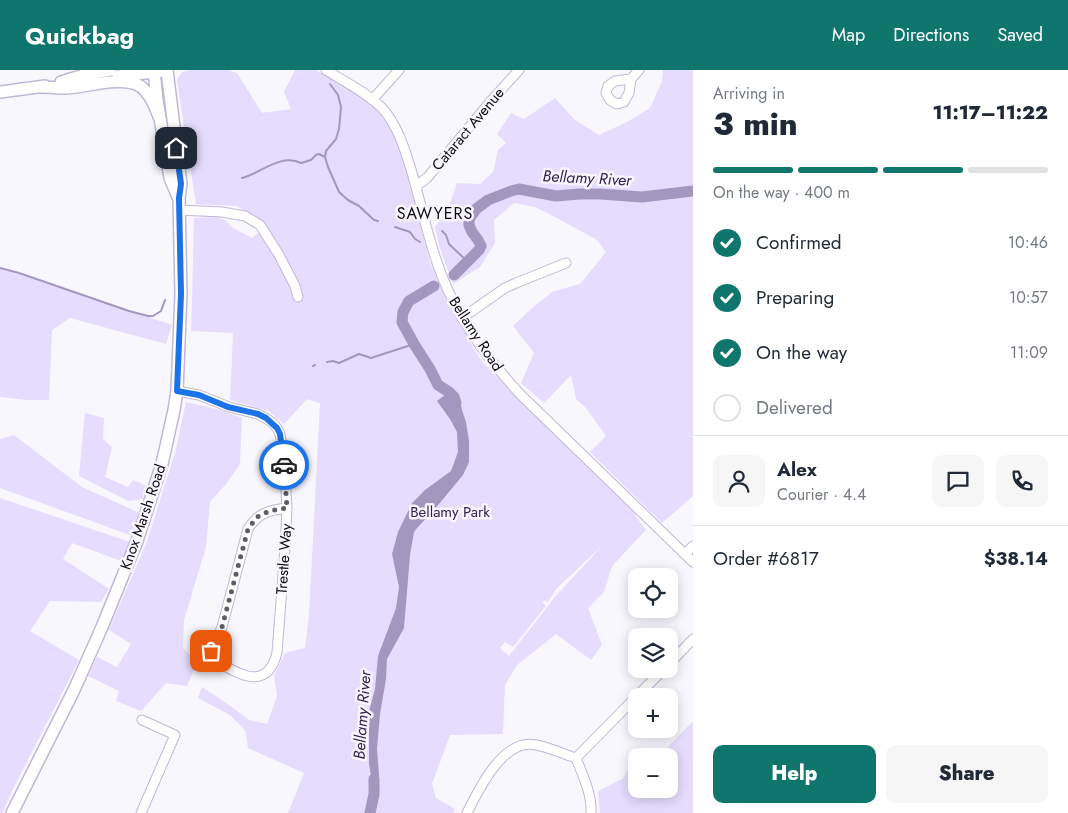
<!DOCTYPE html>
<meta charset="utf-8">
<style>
body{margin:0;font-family:Jost,sans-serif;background:#f6f6f7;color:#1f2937;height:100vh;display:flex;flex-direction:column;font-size:19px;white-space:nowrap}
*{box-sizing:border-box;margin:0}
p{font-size:16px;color:#747a83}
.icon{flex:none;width:28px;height:28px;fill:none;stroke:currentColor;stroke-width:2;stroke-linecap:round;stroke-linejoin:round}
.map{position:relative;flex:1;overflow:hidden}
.panel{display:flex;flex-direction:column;background:#fff;width:375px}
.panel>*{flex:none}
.controls{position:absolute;left:628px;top:498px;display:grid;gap:10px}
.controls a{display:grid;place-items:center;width:50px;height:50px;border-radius:10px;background:#fff;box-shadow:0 2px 12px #0003;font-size:25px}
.pin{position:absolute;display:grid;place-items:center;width:42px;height:42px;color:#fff;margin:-21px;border-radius:10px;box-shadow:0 2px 8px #0006}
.courier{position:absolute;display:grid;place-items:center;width:50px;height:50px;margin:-25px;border:4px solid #1a73e8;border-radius:50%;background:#fff;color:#222;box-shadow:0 1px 6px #0007}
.summary em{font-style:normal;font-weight:800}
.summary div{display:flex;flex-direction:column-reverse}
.summary{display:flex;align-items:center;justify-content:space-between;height:85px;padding:0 20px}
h1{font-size:32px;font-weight:800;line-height:38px}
.bar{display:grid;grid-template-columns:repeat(4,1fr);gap:8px 5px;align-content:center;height:60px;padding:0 20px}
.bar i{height:6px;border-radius:4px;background:#e0e1e3}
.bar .selected{background:#0f766e}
.bar p{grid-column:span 4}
.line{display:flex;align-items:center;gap:12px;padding:0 20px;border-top:1px solid #e0e1e3}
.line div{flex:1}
.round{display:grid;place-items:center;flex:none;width:52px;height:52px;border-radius:10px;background:#f6f6f7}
ol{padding:0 20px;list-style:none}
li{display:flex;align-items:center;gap:15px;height:55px}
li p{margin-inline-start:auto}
li .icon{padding:5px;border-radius:50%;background:#0f766e;color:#fff;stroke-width:4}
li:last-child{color:#747a83}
li i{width:28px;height:28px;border:2px solid #e0e1e3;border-radius:50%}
.action{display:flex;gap:10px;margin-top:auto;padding:10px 20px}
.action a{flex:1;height:58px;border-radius:10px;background:#0f766e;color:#fff;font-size:20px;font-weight:800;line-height:58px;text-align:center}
.action a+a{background:#f6f6f7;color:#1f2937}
header{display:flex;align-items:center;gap:30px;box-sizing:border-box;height:70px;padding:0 25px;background:#0f766e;color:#fff}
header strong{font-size:24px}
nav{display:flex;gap:28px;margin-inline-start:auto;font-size:18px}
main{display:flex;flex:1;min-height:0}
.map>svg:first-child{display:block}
.green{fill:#e6dcfd;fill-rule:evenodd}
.water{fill:#a397bf}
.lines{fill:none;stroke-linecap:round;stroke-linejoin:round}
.stream{stroke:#a397bf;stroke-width:2}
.river{stroke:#a397bf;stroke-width:11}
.minor-casing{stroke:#c1b7d7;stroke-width:11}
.major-casing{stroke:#c1b7d7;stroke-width:14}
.minor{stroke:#fff;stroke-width:9}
.major{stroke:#fff;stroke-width:11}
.done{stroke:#605c66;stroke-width:5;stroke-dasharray:0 9}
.route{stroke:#1a73e8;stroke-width:6}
.labels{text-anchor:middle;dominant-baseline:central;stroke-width:5;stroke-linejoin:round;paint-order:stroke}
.street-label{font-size:15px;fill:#0d0914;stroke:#f9f7fe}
.park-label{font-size:15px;fill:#352154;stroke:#f9f7fe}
.water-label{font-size:16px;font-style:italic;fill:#342053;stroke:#f9f7fe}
.neighbourhood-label{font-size:16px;letter-spacing:1px;fill:#0d0914;stroke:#f9f7fe}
</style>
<header>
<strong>Quickbag</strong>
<nav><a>Map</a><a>Directions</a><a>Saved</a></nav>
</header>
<main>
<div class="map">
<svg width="693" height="743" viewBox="0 0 693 743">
<rect width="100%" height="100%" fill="#f9f7fe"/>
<path class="green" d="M190,0h38l9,3 25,40 29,-4 -7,-17 11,-22h21l34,18 22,17 17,20 12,26 29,111 19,45 32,53 31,33 124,121 -1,1 11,15 -34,36 -8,26 -16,16 14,37 -11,15 -35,-26 -39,31 -12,20 -2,49 -53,1 -18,49 4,14 19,11 -2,4h-165l16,-40 -56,-25 -3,-18 -15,-15 -32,-17 4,-11 30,20 17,13 18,4 10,-28 -3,-20 11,-23 20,-5 4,-33 11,-212 -13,-4 -23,25 -15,-13 -39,-11 3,-67 -42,-2 1,-28 2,-85 22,-1 9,3 8,8 19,10 7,-6 2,3 3,-12 -27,-17 -41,-2 -19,-124 5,-8zM603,475l-49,53 -45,58 -9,-8 5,-6 8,5 33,-41 -4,-4 3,-2 3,2 8,-13z
M663,0h30v426l-31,27 -72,-71 16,-16 -20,-28 -10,-9 -5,-24 -27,28 -23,-20 13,-30 -21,-27 17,-16 22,-18 28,-8 26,-32 -9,-12 -40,-22 -22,-11 -21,-4 -20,17 1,23 -15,24 -27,17 -14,-38 -4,-19 13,-18 9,-26 23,1 13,-12 5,-22 8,-7 -9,-9 14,-21 13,6 31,-21 20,22 24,15 28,-13 23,-14 12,-27z
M0,198l172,57 -6,19 -96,-26 -18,12 -3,70h-23l-26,-3z
M186,332l34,8 22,8 -2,46 -13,19 -17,19 -4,45 -22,73 -1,28 9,9 3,10 -8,19 -21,-3 -25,28 -25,-10 3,-10 -31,-15 9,-19 20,10 14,-23 -22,-14 38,-89 28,-88z
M85,343l19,5 -1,21 9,8 -7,30 23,10 5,-7 14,6 -5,13 -14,2 -49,-25z
M14,365l68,52 58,26 -10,22 -130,-47v-49z
M0,428l130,44 -9,19 -49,-18 -9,16 46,30 -8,13 -51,-1 -20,30 49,29 -70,137 -6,16h-3z
M693,651v92h-93l-2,-22 26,-13 10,-23 32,-6zM636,686h33v33h-33z"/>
<path class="water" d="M449,322l10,3 3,15 4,12 3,19v21l-6,13 -29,35 -17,18 -3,4 -4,23 -6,73 -17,31 -1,20 -6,35 -3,35 2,26 -5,19 -5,-30v-53l6,-22 3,-33 18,-48 3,-21 -7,-33 6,-22 14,-29 13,-13 26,-19 7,-19 -1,-20 -7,-13 -13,-18z"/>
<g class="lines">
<path class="stream" d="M330,14l8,11 3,12 -2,22 -3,10 -10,12 -1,6 3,10 11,25 9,8 11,6 15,14 4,1
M242,108c19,-5 39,-25 59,-15l10,-3 5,-5 3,-1 6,3
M395,157l15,5 5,7 5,3
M442,161l4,4 3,9 19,18
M0,198l19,5 110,38 19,5h5l8,-5 4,-11
M327,292l6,-1 6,2 20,-9 12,4 43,-14
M313,296l2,-1"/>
<path class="river" d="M454,205l25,-25 2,-4 -3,-6 -6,-8 -3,-7v-6l7,-10 12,-9 23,-9 8,-2 37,7 23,-2h21l42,3 51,-6
M434,216l-25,15 -6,11 -1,10 12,22 16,25 8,16 11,7 5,5 2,6
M370,743l4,-19v-15"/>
<defs>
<path id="minor" d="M326,0c19,12 40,22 56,38 14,15 21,36 27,55 12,37 18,76 33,113 17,45 47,85 80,120l171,166
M631,9l-2,14 -5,9 -7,2 -7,-4 -4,-7 2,-7 7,-5 16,-2 8,-9
M372,30l27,-30
M416,116l11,-8 63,-76 29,-32
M179,140l43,2 23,4 15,9 19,30 16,31 3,11
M462,248l43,-30 11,-5 50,-20
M177,321l22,4 30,12 29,7 14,8 5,6 3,6 4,24 3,50 -2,40 -8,105c-11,43 -44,17 -68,4l13,-30 26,-98c10,-16 21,-19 39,-21
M685,484l8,-8
M669,594l24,-25
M637,626l27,-27
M576,688l60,-61
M576,688c7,18 16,36 15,55
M141,743l34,-78 -33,-15
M467,743c12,-24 36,-75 69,-68 13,2 27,9 40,13"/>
<path id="major" d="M154,0l3,30 13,78 8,19
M118,6l44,-5
M61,12l26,-8 23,-4
M40,17c9,0 18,1 27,1 19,-1 56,-13 73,-2 11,8 15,21 20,33
M0,22l45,-6
M12,743l62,-123 28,-63 35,-86 25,-77 12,-54 3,-19 4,-97 -2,-96 2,-14 -14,-114"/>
</defs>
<use href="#minor" class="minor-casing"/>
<use href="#major" class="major-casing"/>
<use href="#minor" class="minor"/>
<use href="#major" class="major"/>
</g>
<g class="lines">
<path class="done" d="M211,581l11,-24 4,-15 22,-83 9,-12 12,-6 18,-3 -3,-43"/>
<path class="route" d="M176,78l5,36 -2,14 2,96 -4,97 22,4 29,12 30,7 8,4 11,10 3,6 4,31"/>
</g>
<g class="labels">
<g class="street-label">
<text transform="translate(468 59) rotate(-50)">Cataract Avenue</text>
<text transform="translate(476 264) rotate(57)">Bellamy Road</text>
<text transform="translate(143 447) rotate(-71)">Knox Marsh Road</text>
<text transform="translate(284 489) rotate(-86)">Trestle Way</text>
</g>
<g class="park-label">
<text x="450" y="442">Bellamy Park</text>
</g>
<g class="water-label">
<text transform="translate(587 108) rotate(3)">Bellamy River</text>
<text transform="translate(362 645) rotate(-86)">Bellamy River</text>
</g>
<g class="neighbourhood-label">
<text x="435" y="143">SAWYERS</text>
</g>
</g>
</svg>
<div class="controls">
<a><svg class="icon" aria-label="locate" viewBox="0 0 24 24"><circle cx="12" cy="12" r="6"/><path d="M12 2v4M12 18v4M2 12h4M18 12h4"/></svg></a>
<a><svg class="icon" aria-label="layers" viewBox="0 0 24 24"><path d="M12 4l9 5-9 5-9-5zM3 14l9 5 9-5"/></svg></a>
<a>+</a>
<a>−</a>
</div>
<div class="pin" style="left:211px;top:581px;background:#ea580c"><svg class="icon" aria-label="bag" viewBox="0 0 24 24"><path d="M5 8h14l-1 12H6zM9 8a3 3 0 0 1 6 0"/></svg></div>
<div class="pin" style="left:176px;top:78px;background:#1f2937"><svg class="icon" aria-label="home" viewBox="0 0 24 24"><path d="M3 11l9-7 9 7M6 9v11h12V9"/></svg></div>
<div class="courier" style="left:284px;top:395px"><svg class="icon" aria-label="car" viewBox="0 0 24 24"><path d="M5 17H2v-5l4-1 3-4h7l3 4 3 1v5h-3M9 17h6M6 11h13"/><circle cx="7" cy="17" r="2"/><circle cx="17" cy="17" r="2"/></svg></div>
</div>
<section class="panel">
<div class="summary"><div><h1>3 min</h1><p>Arriving in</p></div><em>11:17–11:22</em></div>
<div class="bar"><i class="selected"></i><i class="selected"></i><i class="selected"></i><i></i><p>On the way · 400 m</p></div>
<ol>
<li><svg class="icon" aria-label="check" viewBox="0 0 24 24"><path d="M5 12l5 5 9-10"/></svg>Confirmed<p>10:46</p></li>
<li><svg class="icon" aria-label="check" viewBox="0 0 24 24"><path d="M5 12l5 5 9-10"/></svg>Preparing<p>10:57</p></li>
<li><svg class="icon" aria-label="check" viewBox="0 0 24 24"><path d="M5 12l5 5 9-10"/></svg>On the way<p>11:09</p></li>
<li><i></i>Delivered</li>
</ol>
<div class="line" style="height:90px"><a class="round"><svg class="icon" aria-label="person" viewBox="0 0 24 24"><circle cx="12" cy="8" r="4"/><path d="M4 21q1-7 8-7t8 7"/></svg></a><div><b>Alex</b><p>Courier · 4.4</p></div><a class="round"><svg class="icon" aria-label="chat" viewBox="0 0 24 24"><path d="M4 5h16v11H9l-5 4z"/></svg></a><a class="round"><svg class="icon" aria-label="phone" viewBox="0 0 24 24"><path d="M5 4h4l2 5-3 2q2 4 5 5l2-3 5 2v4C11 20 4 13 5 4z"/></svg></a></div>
<div class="line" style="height:65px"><div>Order #6817</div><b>$38.14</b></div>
<div class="action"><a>Help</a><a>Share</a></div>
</section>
</main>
